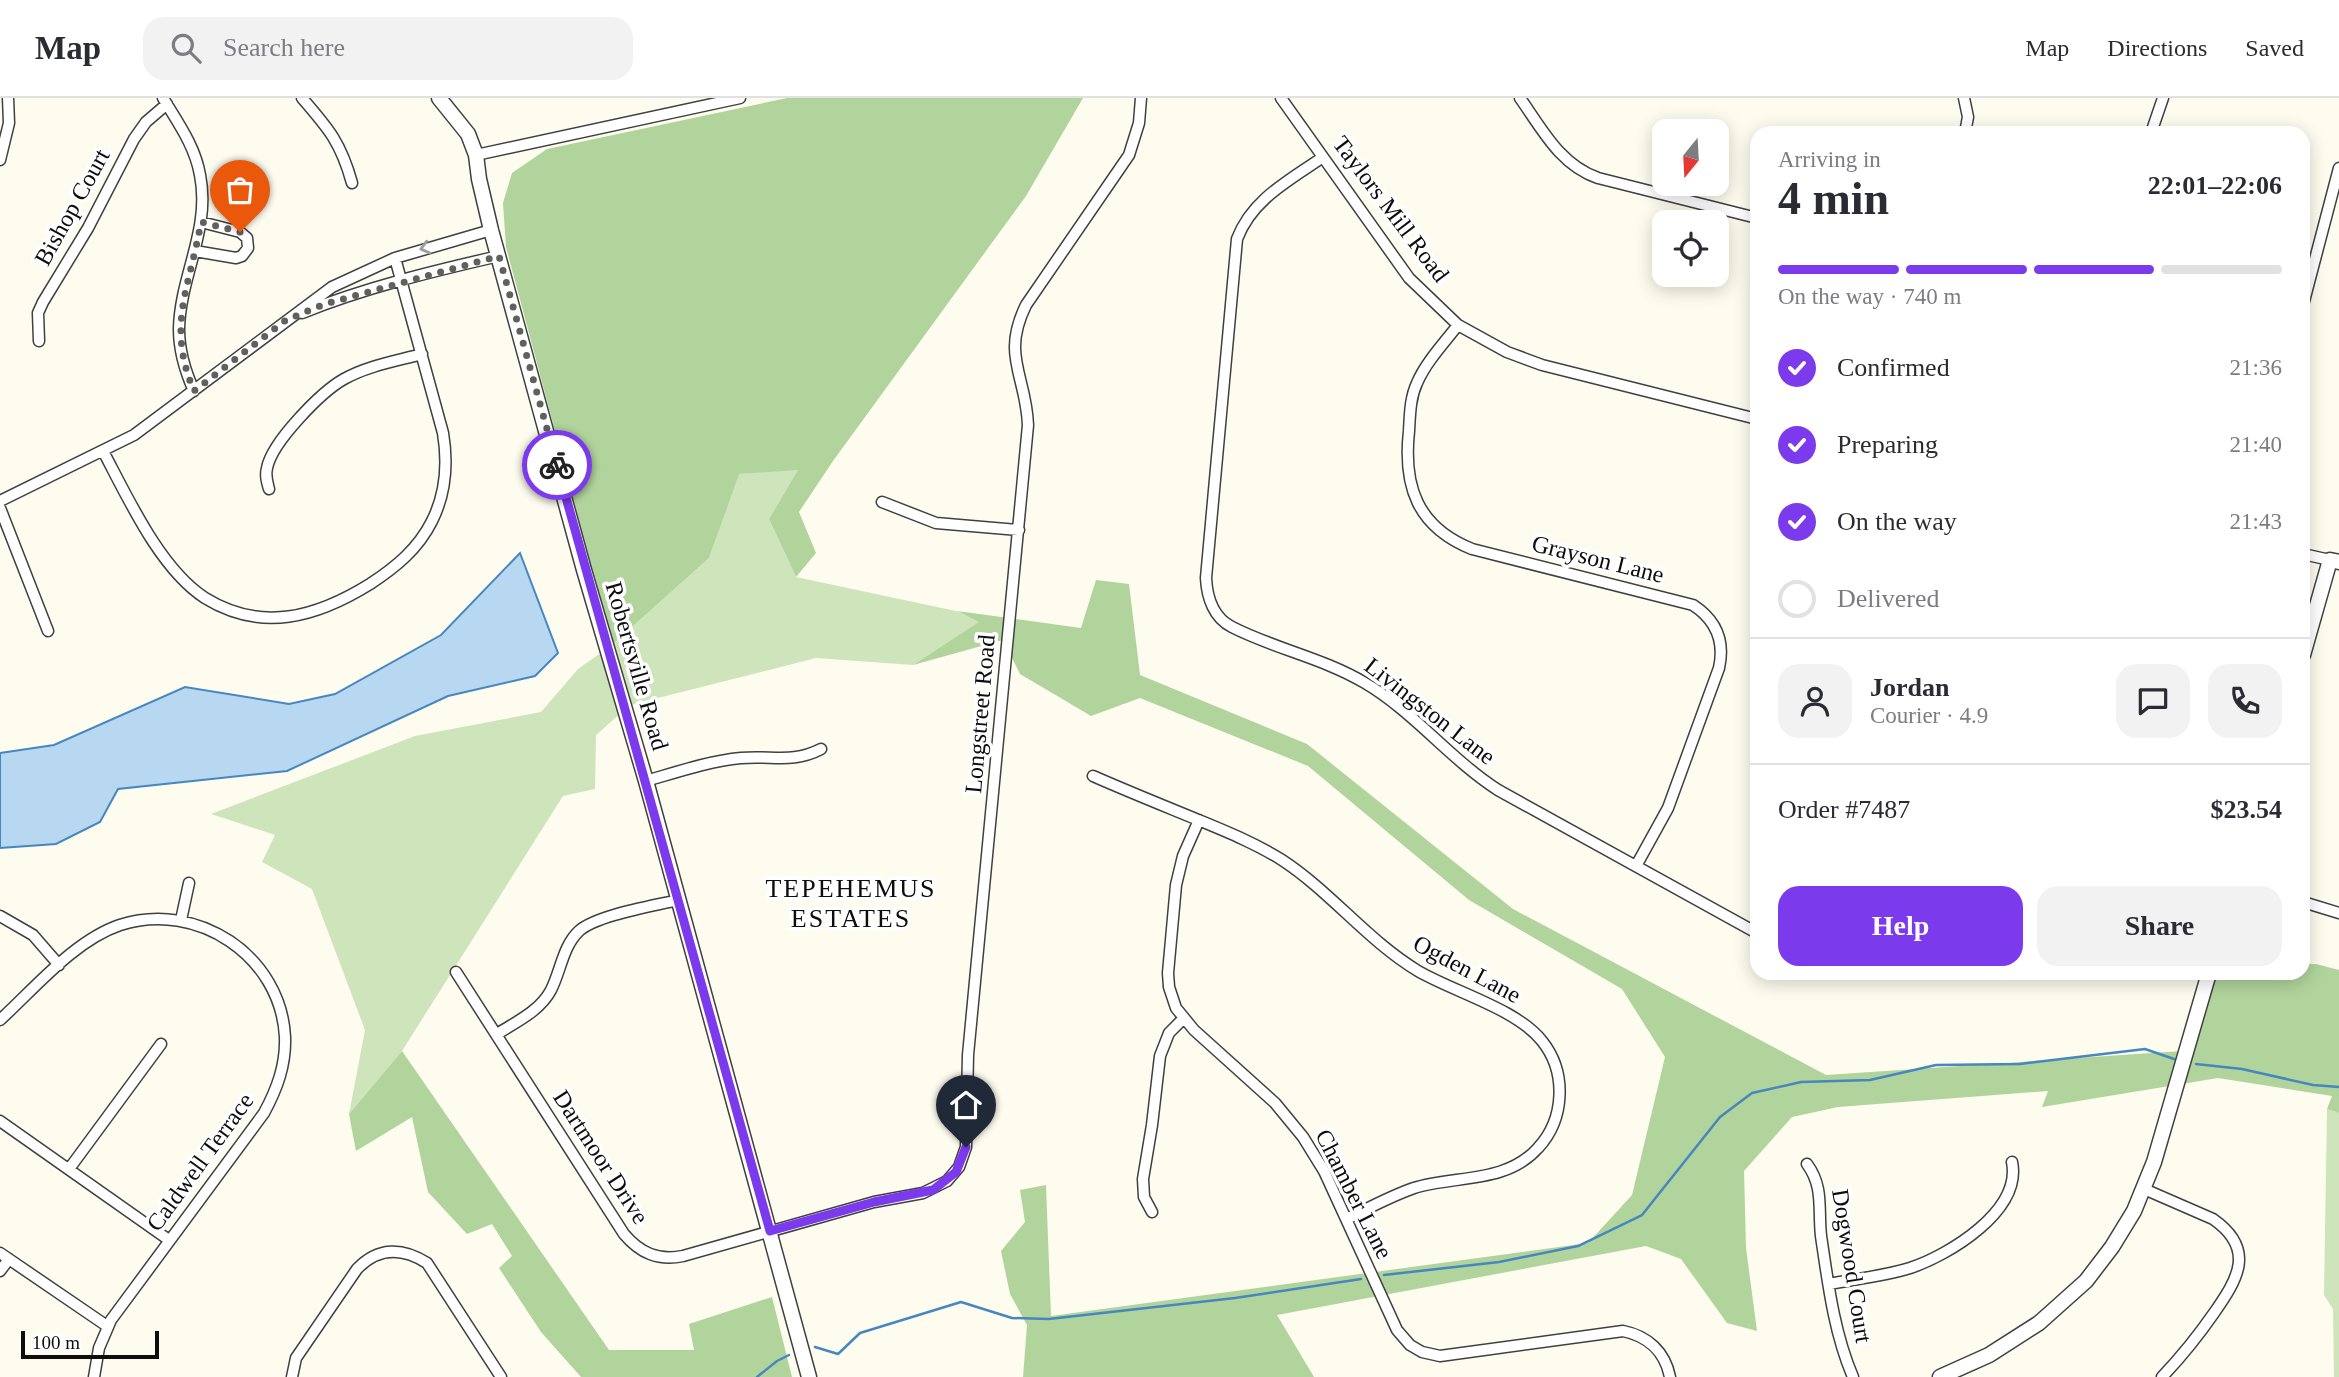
<!DOCTYPE html>
<meta charset="utf-8">
<style>
body{margin:0;font-family:Georgia,serif;background:#f2f2f3;color:#2b2b33;height:100vh;display:flex;flex-direction:column;font-size:26px;white-space:nowrap}
*{box-sizing:border-box;margin:0}
p{font-size:23px;color:#7c7c81}
.icon{flex:none;width:38px;height:38px;fill:none;stroke:currentColor;stroke-width:2;stroke-linecap:round;stroke-linejoin:round}
.map{position:relative;flex:1;overflow:hidden}
.side{position:absolute;left:1750px;top:28px;width:560px;height:854px;display:flex;flex-direction:column;background:#fff;border-radius:21px;box-shadow:0 4px 18px #0003}
.side>*{flex:none}
.needle{width:46px;rotate:198deg}
.buttons{position:absolute;left:1652px;top:21px;display:grid;gap:14px}
.buttons a{display:grid;place-items:center;width:77px;height:77px;border-radius:14px;background:#fff;box-shadow:0 4px 18px #0003;font-size:35px}
.scale{position:absolute;left:21px;bottom:18px;width:138px;box-sizing:border-box;padding-left:7px;border:4px solid #0d0d0d;border-top:0;font-size:19px;line-height:24px;white-space:nowrap;color:#0d0d0d;-webkit-text-stroke:5px #fff;paint-order:stroke}
.pin{position:absolute;display:grid;place-items:center;width:60px;height:60px;color:#fff;margin:-72px -30px;border-radius:50% 50% 50% 0;rotate:-45deg;box-shadow:0 0 7px #0007}
.pin .icon{rotate:45deg}
.courier{position:absolute;display:grid;place-items:center;width:70px;height:70px;margin:-35px;border:5px solid #7c3aed;border-radius:50%;background:#fff;color:#222;box-shadow:0 2px 9px #0007}
.head em{font-style:normal;font-weight:800}
.head div{display:flex;flex-direction:column-reverse}
.head{display:flex;align-items:center;justify-content:space-between;height:119px;padding:0 28px}
h1{font-size:46px;font-weight:800;line-height:52px}
.bar{display:grid;grid-template-columns:repeat(4,1fr);gap:10px 7px;align-content:center;height:84px;padding:0 28px}
.bar i{height:9px;border-radius:5px;background:#e1e1e2}
.bar .selected{background:#7c3aed}
.bar p{grid-column:span 4}
.line{display:flex;align-items:center;gap:18px;padding:0 28px;border-top:2px solid #e1e1e2}
.line div{flex:1}
.round{display:grid;place-items:center;flex:none;width:74px;height:74px;border-radius:21px;background:#f2f2f3}
ol{padding:0 28px;list-style:none}
li{display:flex;align-items:center;gap:21px;height:77px}
li p{margin-inline-start:auto}
li .icon{padding:7px;border-radius:50%;background:#7c3aed;color:#fff;stroke-width:4}
li:last-child{color:#7c7c81}
li i{width:38px;height:38px;border:4px solid #e1e1e2;border-radius:50%}
.action{display:flex;gap:14px;margin-top:auto;padding:14px 28px}
.action a{flex:1;height:80px;border-radius:21px;background:#7c3aed;color:#fff;font-size:28px;font-weight:800;line-height:80px;text-align:center}
.action a+a{background:#f2f2f3;color:#2b2b33}
header{display:flex;align-items:center;gap:42px;box-sizing:border-box;height:98px;padding:0 35px;background:#fff;border-bottom:2px solid #e1e1e2}
header strong{font-size:33px}
nav{display:flex;gap:38px;margin-inline-start:auto;font-size:24px}
.search{width:490px;height:63px;background:#f2f2f3;display:flex;align-items:center;gap:18px;box-sizing:border-box;padding:0 24px;border-radius:21px;color:#7c7c81;font-size:26px}
.map>svg:first-child{display:block}
.green{fill:#cee5bb}
.forest{fill:#b1d49c}
.water{fill:#b8d7f0;stroke:#4687c0;stroke-width:2}
.lines{fill:none;stroke-linecap:round;stroke-linejoin:round}
.stream{stroke:#4687c0;stroke-width:2.5}
.minor-casing{stroke:#404040;stroke-width:13}
.tertiary-casing{stroke:#404040;stroke-width:17}
.minor{stroke:#fff;stroke-width:10}
.tertiary{stroke:#fff;stroke-width:14}
.oneway{stroke:#9e9e9e}
.done{stroke:#61615c;stroke-width:7;stroke-dasharray:0 12.6}
.route{stroke:#7c3aed;stroke-width:9}
.labels{text-anchor:middle;dominant-baseline:central;stroke-width:7;stroke-linejoin:round;paint-order:stroke}
.street-label{font-size:24px;fill:#0d0d0d;stroke:#fff}
.neighbourhood-label{font-size:26px;letter-spacing:2px;fill:#0d0d0d;stroke:#fff}
</style>
<header>
<strong>Map</strong>
<div class="search"><svg class="icon" aria-label="search" viewBox="0 0 24 24"><circle cx="10" cy="10" r="6"/><path d="M15 15l6 6"/></svg>Search here</div>
<nav><a>Map</a><a>Directions</a><a>Saved</a></nav>
</header>
<div class="map">
<svg width="2339" height="1279" viewBox="0 0 2339 1279">
<rect width="100%" height="100%" fill="#fdfcee"/>
<path class="green" d="M799,371l-30,50 27,58 160,34 24,11 -67,43 -97,-7 -186,47 -34,30 -1,54 -32,7 -161,255 -53,63 16,-84 -53,-141 -50,-27 13,-27 -64,-21 204,-78 126,-24 37,-43 34,-24 97,-87 29,-84z
M2327,1011l12,4v264h-5l-1,-68 -9,-14z"/>
<path class="forest" d="M787,0h296l-57,98 -193,265 -34,51 17,41 -20,24 -27,-58 29,-49 -59,4 -30,84 -97,87 -106,-398 -3,-44 9,-30 35,-24z
M1096,482l33,4 11,91 167,69 206,165 313,166 356,-24 25,-78h96v-9h13l23,6v143l-12,-4 5,-13 -114,-18 -176,29 6,-16 -210,16 -46,10 -48,54 2,77 11,83 -30,-8 -46,-64 -35,-13 -369,69 37,62h-291l4,-52 -17,-31 -9,-43 24,-29 -5,-32 26,-5 5,131 537,-73 44,-48 33,-138 -43,-68 -153,-89 -161,-134 -168,-68 -49,18 -71,-42 -17,-34 -90,25 66,-43 -22,-11 124,17z
M402,953l207,299h85l-5,-26 83,-27 20,80h-211l-40,-45 -42,-64 13,-12 -20,-32 -25,10 -39,-42 -16,-75 -56,34 -7,-37z"/>
<path class="water" d="M520,455l38,100 -23,23 -87,20 -161,75 -169,18 -18,33 -44,22 -56,4v-95l54,-8 131,-58 104,17 46,-10 106,-59z"/>
<g class="lines">
<path class="stream" d="M2196,966l46,5 71,16 26,2
M1384,1177l115,-13 79,-16 64,-31 78,-98 32,-24 49,-11 69,-2 66,-15 84,-1 125,-15 29,10
M815,1249l23,7 22,-21 101,-31 51,16 37,1 186,-21 126,-19
M757,1279l20,-16 12,-6"/>
<defs>
<path id="minor" d="M163,0c15,25 32,48 37,77 11,54 -20,101 -21,154 0,22 6,42 15,62
M302,0c27,31 39,45 50,85
M1281,0l128,180 49,47 49,27 35,13 215,54
M1520,0c22,31 40,67 78,80l159,40
M1964,0l4,19 -3,16
M2151,35l12,-35
M476,57l264,-57
M1323,59c-33,23 -71,42 -86,82l-31,339c1,20 8,40 26,49 43,22 91,31 133,56 49,29 85,76 133,107l259,143
M0,62l9,-37 -1,-25
M195,153l41,7 6,-2 6,-8 -1,-10 -7,-6 -39,-10
M2303,207l36,-137
M302,215c62,-25 131,-42 197,-57
M1458,227c-14,18 -32,37 -41,58 -7,15 -7,31 -8,48 -6,55 8,96 63,118l221,56c23,15 32,36 26,63l-51,140 -32,58
M39,243l-1,-28 5,-11 45,-74 46,-89 12,-17 21,-18
M103,353c25,47 57,118 102,147 57,35 112,19 165,-14 26,-17 48,-35 62,-63 14,-28 16,-58 11,-88l-48,-175
M269,391c-2,-7 -4,-13 -2,-21 5,-26 54,-76 77,-89 23,-13 52,-18 78,-25
M0,403l134,-66 198,-148 63,-29 96,-28
M882,404l54,21 83,7
M0,410l48,123
M2303,456l27,6
M1093,678c34,15 69,29 103,43 29,12 59,24 86,41 49,32 86,81 136,111 36,21 99,38 124,70 25,31 23,78 -4,107 -32,36 -83,27 -124,40 -23,8 -46,20 -67,31
M646,683c31,-9 63,-20 95,-23 31,-3 51,6 80,-9
M1199,722l-16,36 -7,29 -8,88 1,14 7,21 18,22 81,73 28,34 21,34 73,159 13,15 12,7 18,4 183,-25c25,5 42,21 47,46
M2303,804l36,11
M0,818l33,19 26,30
M181,822l8,-37
M456,874l168,262c16,19 34,27 59,22l191,-54 49,-9 24,-12 12,-14 7,-20 2,-92 60,-630c-2,-50 -27,-69 -2,-120l103,-150 10,-32 2,-25
M0,922c35,-32 75,-80 120,-95 77,-25 161,31 165,112 1,28 -8,52 -21,76l-153,207 -12,28 -5,29
M497,936c19,-12 43,-23 54,-44 10,-20 12,-44 28,-59 18,-16 75,-25 99,-31
M0,1023l169,119
M1807,1066c17,23 11,45 14,72 7,47 13,97 32,141
M69,1071l92,-125
M2144,1091l69,30c43,30 25,60 1,94 -16,23 -33,44 -52,64
M1152,1114l-8,-15 -1,-18 9,-54 8,-69 9,-23 14,-14
M0,1155l107,73
M0,1173l9,-12
M1829,1186c27,-5 55,-8 81,-16 39,-13 112,-57 102,-106
M292,1279l4,-19 61,-89c21,-22 45,-22 70,-6l74,114"/>
<path id="tertiary" d="M439,0l29,36 8,21 3,24 12,51 93,340 62,211 163,596
M2303,557l27,-95 9,2
M1940,1279l49,-22 50,-32 47,-42 26,-34 22,-36 20,-49 55,-189"/>
</defs>
<use href="#minor" class="minor-casing"/>
<use href="#tertiary" class="tertiary-casing"/>
<use href="#minor" class="minor"/>
<use href="#tertiary" class="tertiary"/>
</g>
<defs><path id="oneway-chevron" d="M-2-3.5L2.5 0L-2 3.5" fill="none" stroke-width="1.6" stroke-linecap="round" stroke-linejoin="round" transform="scale(1.75)"/></defs>
<use class="oneway" href="#oneway-chevron" transform="translate(425 150) rotate(165)"/>
<g class="lines">
<path class="done" d="M240,134l-39,-10c-11,65 -35,103 -7,169l92,-71 39,-16 174,-48 58,209"/>
<path class="route" d="M557,367l213,766 104,-29 59,-12 23,-18 10,-25"/>
</g>
<g class="labels">
<g class="street-label">
<text transform="translate(72 109) rotate(-61)">Bishop Court</text>
<text transform="translate(1391 111) rotate(53)">Taylors Mill Road</text>
<text transform="translate(1598 461) rotate(14)">Grayson Lane</text>
<text transform="translate(637 568) rotate(74)">Robertsville Road</text>
<text transform="translate(1430 613) rotate(38)">Livingston Lane</text>
<text transform="translate(980 616) rotate(-85)">Longstreet Road</text>
<text transform="translate(1467 871) rotate(28)">Ogden Lane</text>
<text transform="translate(601 1059) rotate(57)">Dartmoor Drive</text>
<text transform="translate(200 1064) rotate(-54)">Caldwell Terrace</text>
<text transform="translate(1354 1096) rotate(63)">Chamber Lane</text>
<text transform="translate(1852 1168) rotate(81)">Dogwood Court</text>
</g>
<g class="neighbourhood-label">
<text x="851" y="790">TEPEHEMUS<tspan x="851" dy="30">ESTATES</tspan></text>
</g>
</g>
</svg>
<div class="buttons">
<a><svg class="needle" viewBox="-14 -14 28 28"><path d="M0-13l5 13h-10z" fill="#e53935"/><path d="M0 13l5-13h-10z" fill="#7c7c81"/></svg></a>
<a><svg class="icon" aria-label="locate" viewBox="0 0 24 24"><circle cx="12" cy="12" r="6"/><path d="M12 2v4M12 18v4M2 12h4M18 12h4"/></svg></a>
</div>
<div class="scale">100 m</div>
<div class="pin" style="left:240px;top:134px;background:#ea580c"><svg class="icon" aria-label="bag" viewBox="0 0 24 24"><path d="M5 8h14l-1 12H6zM9 8a3 3 0 0 1 6 0"/></svg></div>
<div class="pin" style="left:966px;top:1049px;background:#1f2937"><svg class="icon" aria-label="home" viewBox="0 0 24 24"><path d="M3 11l9-7 9 7M6 9v11h12V9"/></svg></div>
<div class="courier" style="left:557px;top:367px"><svg class="icon" aria-label="bike" viewBox="0 0 24 24"><circle cx="6" cy="16" r="4"/><circle cx="18" cy="16" r="4"/><path d="M6 16l4-8h5l3 8M10 8l3 8H6M13 5h3"/></svg></div>
<section class="side">
<div class="head"><div><h1>4 min</h1><p>Arriving in</p></div><em>22:01–22:06</em></div>
<div class="bar"><i class="selected"></i><i class="selected"></i><i class="selected"></i><i></i><p>On the way · 740 m</p></div>
<ol>
<li><svg class="icon" aria-label="check" viewBox="0 0 24 24"><path d="M5 12l5 5 9-10"/></svg>Confirmed<p>21:36</p></li>
<li><svg class="icon" aria-label="check" viewBox="0 0 24 24"><path d="M5 12l5 5 9-10"/></svg>Preparing<p>21:40</p></li>
<li><svg class="icon" aria-label="check" viewBox="0 0 24 24"><path d="M5 12l5 5 9-10"/></svg>On the way<p>21:43</p></li>
<li><i></i>Delivered</li>
</ol>
<div class="line" style="height:126px"><a class="round"><svg class="icon" aria-label="person" viewBox="0 0 24 24"><circle cx="12" cy="8" r="4"/><path d="M4 21q1-7 8-7t8 7"/></svg></a><div><b>Jordan</b><p>Courier · 4.9</p></div><a class="round"><svg class="icon" aria-label="chat" viewBox="0 0 24 24"><path d="M4 5h16v11H9l-5 4z"/></svg></a><a class="round"><svg class="icon" aria-label="phone" viewBox="0 0 24 24"><path d="M5 4h4l2 5-3 2q2 4 5 5l2-3 5 2v4C11 20 4 13 5 4z"/></svg></a></div>
<div class="line" style="height:91px"><div>Order #7487</div><b>$23.54</b></div>
<div class="action"><a>Help</a><a>Share</a></div>
</section>
</div>
